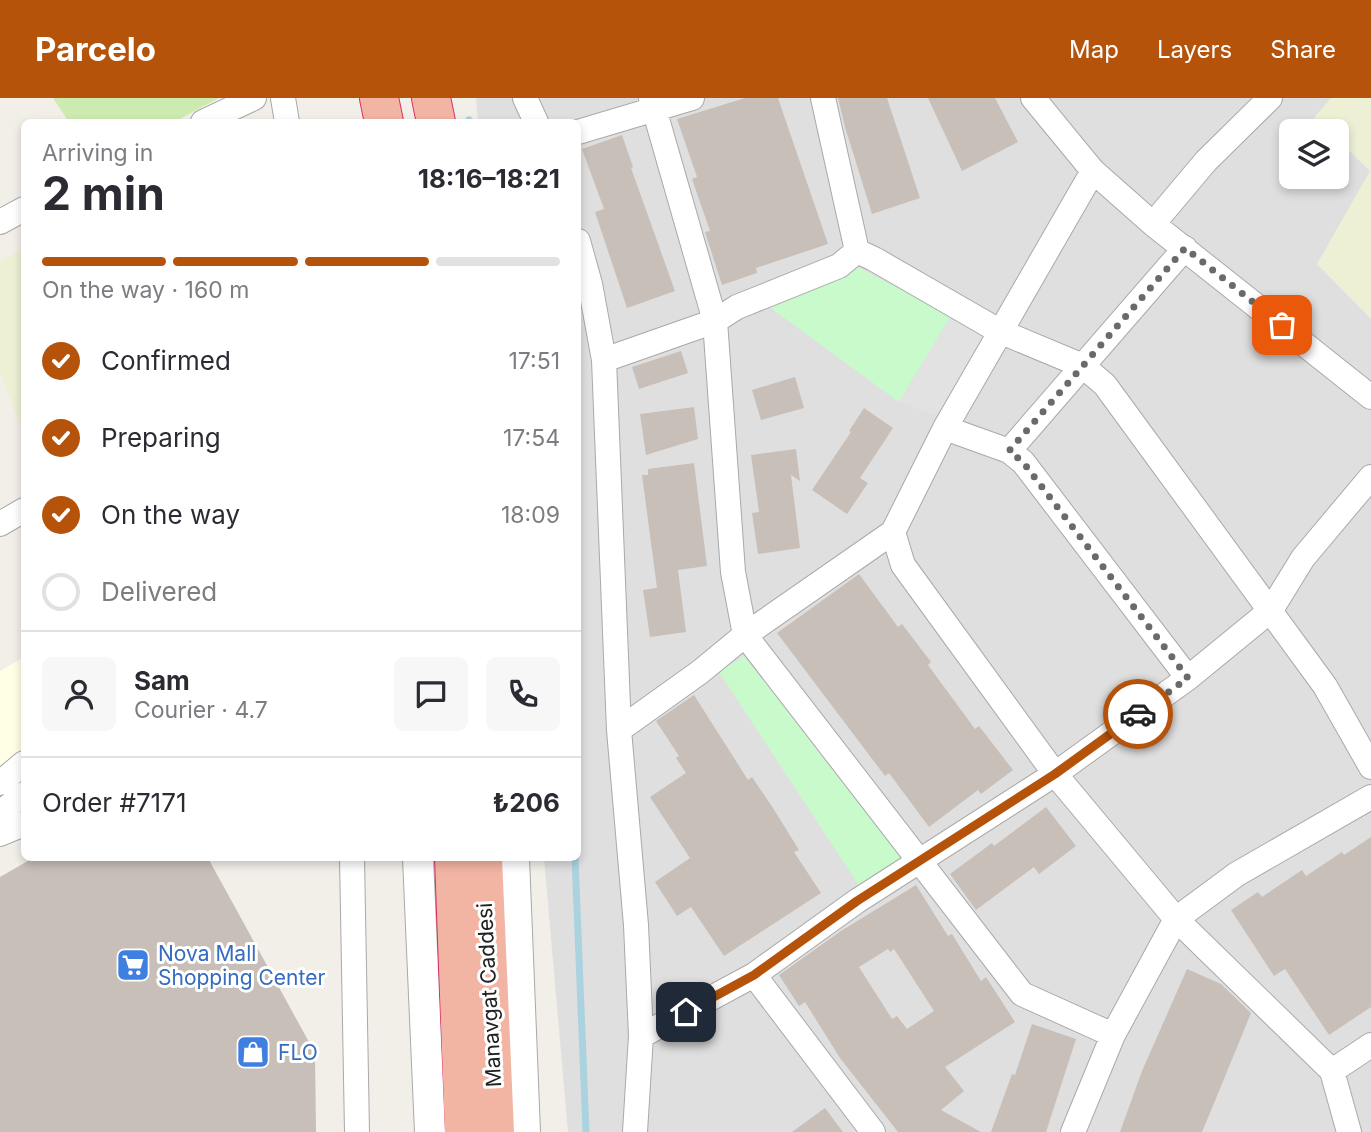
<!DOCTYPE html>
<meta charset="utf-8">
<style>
body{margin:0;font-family:Inter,sans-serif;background:#f7f7f7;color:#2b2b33;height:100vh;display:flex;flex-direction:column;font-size:26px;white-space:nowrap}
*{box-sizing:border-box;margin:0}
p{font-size:23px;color:#7c7c81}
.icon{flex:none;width:38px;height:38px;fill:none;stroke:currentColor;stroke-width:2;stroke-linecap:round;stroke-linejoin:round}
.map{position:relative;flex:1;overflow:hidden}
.drawer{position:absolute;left:21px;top:21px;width:560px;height:742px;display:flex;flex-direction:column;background:#fff;border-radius:10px;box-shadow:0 4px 10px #0003}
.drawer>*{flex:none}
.controls{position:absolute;left:1279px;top:21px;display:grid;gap:14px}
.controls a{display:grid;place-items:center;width:70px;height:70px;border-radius:10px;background:#fff;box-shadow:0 4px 10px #0003;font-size:35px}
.pin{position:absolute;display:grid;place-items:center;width:60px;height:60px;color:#fff;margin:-30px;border-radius:14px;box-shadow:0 4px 10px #0006}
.courier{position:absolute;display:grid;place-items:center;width:70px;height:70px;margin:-35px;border:5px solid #b45309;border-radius:50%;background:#fff;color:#222;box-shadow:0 2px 9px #0007}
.summary em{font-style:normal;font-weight:700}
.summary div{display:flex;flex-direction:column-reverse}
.summary{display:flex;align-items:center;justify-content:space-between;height:119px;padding:0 21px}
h1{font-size:46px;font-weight:700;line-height:52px}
.bar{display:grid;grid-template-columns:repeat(4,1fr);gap:10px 7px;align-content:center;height:84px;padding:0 21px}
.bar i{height:9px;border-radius:5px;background:#e1e1e2}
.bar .current{background:#b45309}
.bar p{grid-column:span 4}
.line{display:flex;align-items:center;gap:18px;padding:0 21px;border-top:2px solid #e1e1e2}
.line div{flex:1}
.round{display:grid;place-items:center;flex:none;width:74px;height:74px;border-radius:10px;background:#f7f7f7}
ol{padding:0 21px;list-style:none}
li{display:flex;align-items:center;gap:21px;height:77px}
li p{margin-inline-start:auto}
li .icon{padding:7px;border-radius:50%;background:#b45309;color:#fff;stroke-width:4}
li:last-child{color:#7c7c81}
li i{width:38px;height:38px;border:4px solid #e1e1e2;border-radius:50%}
header{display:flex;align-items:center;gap:42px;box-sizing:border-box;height:98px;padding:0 35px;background:#b45309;color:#fff}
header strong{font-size:33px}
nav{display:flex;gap:38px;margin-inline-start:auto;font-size:24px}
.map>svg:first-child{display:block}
.residential{fill:#e0dfdf;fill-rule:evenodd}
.education{fill:#ffffe5}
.farmland{fill:#eef0d5}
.grass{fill:#cdebb0}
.park{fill:#c8facc}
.parking{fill:#e2e2e2}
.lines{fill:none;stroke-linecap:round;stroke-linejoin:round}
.stream{stroke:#aad3df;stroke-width:7}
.building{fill:#c7bfb8;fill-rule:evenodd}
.minor-casing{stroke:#a9a9a9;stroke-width:26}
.tertiary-casing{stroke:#a9a9a9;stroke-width:32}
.trunk-casing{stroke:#dc2a67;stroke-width:40}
.minor{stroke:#fff;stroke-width:24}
.tertiary{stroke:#fff;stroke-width:30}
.trunk{stroke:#f2b4a3;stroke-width:38}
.done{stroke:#6b6a68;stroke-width:7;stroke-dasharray:0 12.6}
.route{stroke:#b45309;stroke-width:9}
.labels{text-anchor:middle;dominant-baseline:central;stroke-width:6;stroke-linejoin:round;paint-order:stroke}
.shop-label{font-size:21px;fill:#366cbe;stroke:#fff;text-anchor:start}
.street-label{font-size:21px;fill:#222;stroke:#fff}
</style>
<header>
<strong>Parcelo</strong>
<nav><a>Map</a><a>Layers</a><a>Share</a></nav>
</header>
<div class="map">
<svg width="1371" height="1034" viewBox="0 0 1371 1034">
<rect width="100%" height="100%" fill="#f2efe9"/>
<path class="residential" d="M476,0h895v1034h-803l-24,-274h34v-736h-100zM1292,33h45v46h-45z"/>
<path class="education" d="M24,559v91l-24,19v-96z"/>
<path class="farmland" d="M1331,0h40v221l-54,-55 53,-93 -33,-32v-8h-9l-14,-13z
M24,150v189l-24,-65v-111z"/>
<path class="grass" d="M53,0h166l-45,24h-105z"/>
<path class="park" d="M854,167l97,51 -52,86 -131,-96z
M744,558l159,204 -43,27 -141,-215z"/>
<path class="parking" d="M951,218l35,21 -44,80 -43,-15z"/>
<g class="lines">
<path class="stream" d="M469,22l2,2
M575,760l11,274"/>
</g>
<path class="building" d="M745,0h33l50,146 -72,24 1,5 -35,12 -17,-53 5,-1 -18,-52 5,-2 -20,-58z
M838,0h49l33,100 -48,16 -27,-87z
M928,0h67l23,44 -56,29z
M622,37l11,32 -2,1 44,123 -48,17 -32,-96 9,-3 -22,-60z
M681,253l7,22 -49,16 -7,-22z
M795,279l9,31 -43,12 -9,-30z
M694,309l4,32 -52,16 -6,-41z
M864,310l29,20 -33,50 8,5 -21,31 -35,-24 39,-58 -2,-1z
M796,351l4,32 -9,-6 9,73 -42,6 -6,-41 7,-1 -8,-57z
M694,365l13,103 -29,4 8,62 -36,5 -7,-47 14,-2 -15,-113h6v-6z
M859,476l39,53 4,-3 29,38 -3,3 47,64 4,-3 34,44 -32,24 -3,-4 -49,37 -40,-54 -4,3 -108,-143z
M694,597l54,85 4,-3 21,31 26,42 -5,2 27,41 -97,63 -33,-49 -14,9 -22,-34 35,-24 -40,-61 36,-24 -10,-15 3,-2 -23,-35z
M1046,709l30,39 -37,28 -5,-7 -58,43 -26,-36 42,-31 2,3z
M1371,739v170l-42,28 -44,-66 -11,7 -43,-66 27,-18 4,5 40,-27 4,6 36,-24 2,3z
M33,760h175l107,195 1,79h-316v-255z
M916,787l32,51 4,-2 29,47 5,-4 29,45 -70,45 19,24 -23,19 40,22h-83l-58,-74 -35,-56 -6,4 -20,-31 62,-44zM888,851l2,3 4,-3 40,62 -27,18 -10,-13 -5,3 -33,-52z
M1187,871l34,15 30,29 -41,100 -8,19h-82l22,-61z
M1032,926l44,15 -30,93h-55l21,-58 3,1z
M825,1010l18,24h-51z"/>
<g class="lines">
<defs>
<path id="minor" d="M283,0l4,24
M525,0l11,24
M651,0l64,223 18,251 12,63 277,359 91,41
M823,0l34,153 17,8 125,72 84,35 22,19 220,301 46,81
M1033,0l60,73 60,53 218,173
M203,24l51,-24
M578,34l114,-34
M1093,73l-148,257 -52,104 10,33 152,209 121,145 156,152 17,61
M0,124l24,-13
M1153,126l53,-63 64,-63
M578,143l12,43 14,76 15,370 17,195 5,111 -6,96
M604,262l111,-39 22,-14 102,-41 18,-15
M945,330l64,23 14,11 165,216
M1009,353l176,-203
M0,426l24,-14
M619,632l81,-58 45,-37 148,-103
M0,685l24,-20
M0,715l24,-19
M0,736l24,-10
M352,760l5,274
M754,877l119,157
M641,938l113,-61 103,-74 198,-127 133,-96 83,-68 32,-52 68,-81
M1332,973l39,-26
M1073,1034l40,-97 63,-116 61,-45 134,-77"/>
<path id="tertiary" d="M418,760l12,274
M514,760l11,274"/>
<path id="trunk" d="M379,0l5,24
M431,0l5,24
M454,760l10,274
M483,760l12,274"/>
</defs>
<use href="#minor" class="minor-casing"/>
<use href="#tertiary" class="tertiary-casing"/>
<use href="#trunk" class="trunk-casing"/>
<use href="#minor" class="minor"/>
<use href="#tertiary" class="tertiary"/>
<use href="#trunk" class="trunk"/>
</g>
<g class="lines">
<path class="done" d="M1138,616l50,-36 -165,-216 -14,-11 176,-203 97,77"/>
<path class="route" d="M686,914l68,-37 103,-74 198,-127 83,-60"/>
</g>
<defs>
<symbol id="supermarket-square" viewBox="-11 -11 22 22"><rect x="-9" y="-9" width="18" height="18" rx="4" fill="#3f7fe0" stroke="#fff"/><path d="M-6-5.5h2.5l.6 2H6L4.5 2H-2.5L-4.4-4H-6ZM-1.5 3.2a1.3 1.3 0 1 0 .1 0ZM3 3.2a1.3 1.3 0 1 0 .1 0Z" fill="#fff"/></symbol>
<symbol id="shop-square" viewBox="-11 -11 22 22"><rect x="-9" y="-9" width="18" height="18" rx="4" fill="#3f7fe0" stroke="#fff"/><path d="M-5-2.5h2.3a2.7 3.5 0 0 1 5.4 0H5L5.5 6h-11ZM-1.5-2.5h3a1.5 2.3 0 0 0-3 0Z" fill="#fff"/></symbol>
</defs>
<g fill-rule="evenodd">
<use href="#supermarket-square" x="114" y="848" width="38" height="38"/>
<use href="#shop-square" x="234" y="935" width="38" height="38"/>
</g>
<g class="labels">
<g class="shop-label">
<text x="158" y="855">Nova Mall<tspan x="158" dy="24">Shopping Center</tspan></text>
<text x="278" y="954">FLO</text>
</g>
<g class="street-label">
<text transform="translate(489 897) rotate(-93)">Manavgat Caddesi</text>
</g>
</g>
</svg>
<div class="controls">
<a><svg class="icon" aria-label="layers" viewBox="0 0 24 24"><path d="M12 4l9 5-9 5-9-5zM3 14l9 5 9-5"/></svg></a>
</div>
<div class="pin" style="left:1282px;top:227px;background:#ea580c"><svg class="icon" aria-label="bag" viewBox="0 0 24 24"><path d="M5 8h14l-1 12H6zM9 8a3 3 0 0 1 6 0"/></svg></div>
<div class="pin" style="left:686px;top:914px;background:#1f2937"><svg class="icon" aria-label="home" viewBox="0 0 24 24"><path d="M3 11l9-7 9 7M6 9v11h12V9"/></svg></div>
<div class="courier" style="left:1138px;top:616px"><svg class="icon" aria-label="car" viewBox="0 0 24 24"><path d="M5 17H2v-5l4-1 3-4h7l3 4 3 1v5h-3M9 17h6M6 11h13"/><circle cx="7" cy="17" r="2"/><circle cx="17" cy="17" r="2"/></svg></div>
<section class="drawer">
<div class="summary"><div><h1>2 min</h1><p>Arriving in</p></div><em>18:16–18:21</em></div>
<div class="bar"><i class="current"></i><i class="current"></i><i class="current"></i><i></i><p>On the way · 160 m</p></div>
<ol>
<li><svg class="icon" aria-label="check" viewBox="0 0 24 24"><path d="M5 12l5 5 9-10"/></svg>Confirmed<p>17:51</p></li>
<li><svg class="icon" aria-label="check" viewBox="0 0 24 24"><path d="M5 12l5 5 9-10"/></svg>Preparing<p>17:54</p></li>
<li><svg class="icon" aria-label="check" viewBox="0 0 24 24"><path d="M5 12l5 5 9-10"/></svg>On the way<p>18:09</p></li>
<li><i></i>Delivered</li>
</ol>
<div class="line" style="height:126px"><a class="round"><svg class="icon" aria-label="person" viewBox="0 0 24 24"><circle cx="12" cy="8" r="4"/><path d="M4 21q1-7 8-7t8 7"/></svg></a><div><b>Sam</b><p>Courier · 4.7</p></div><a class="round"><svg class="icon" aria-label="chat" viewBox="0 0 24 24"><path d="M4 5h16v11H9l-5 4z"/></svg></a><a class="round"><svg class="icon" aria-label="phone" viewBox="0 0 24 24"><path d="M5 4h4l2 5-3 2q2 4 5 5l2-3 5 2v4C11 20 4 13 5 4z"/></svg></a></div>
<div class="line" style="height:91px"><div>Order #7171</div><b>₺206</b></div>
</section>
</div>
